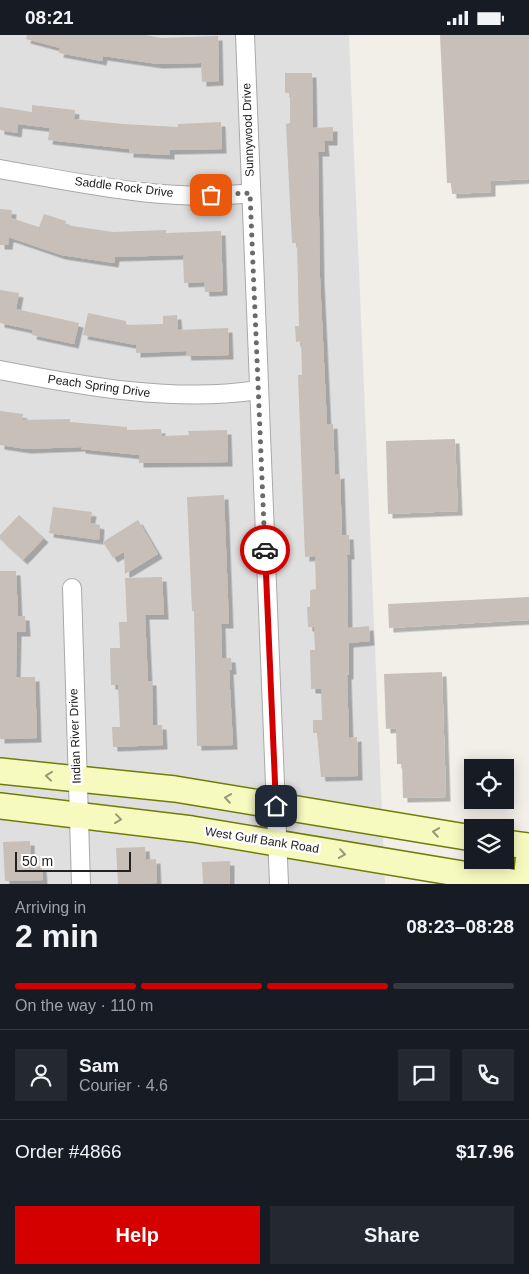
<!DOCTYPE html>
<meta charset="utf-8">
<style>
body{margin:0;font-family:Arial,sans-serif;background:#242831;color:#f1f3f6;height:100vh;display:flex;flex-direction:column;font-size:19px;white-space:nowrap}
*{box-sizing:border-box;margin:0}
p{font-size:16px;color:#9ea1a6}
.icon{flex:none;width:28px;height:28px;fill:none;stroke:currentColor;stroke-width:2;stroke-linecap:round;stroke-linejoin:round}
.map{position:relative;height:849px;overflow:hidden}
.drawer{display:flex;flex-direction:column;background:#171b24;flex:1}
.drawer>*{flex:none}
.tools{position:absolute;left:464px;top:724px;display:grid;gap:10px}
.tools a{display:grid;place-items:center;width:50px;height:50px;border-radius:0px;background:#171b24;box-shadow:0 2px 12px #0003;font-size:25px}
.scale{position:absolute;left:15px;bottom:12px;width:116px;box-sizing:border-box;padding-left:5px;border:2px solid #222;border-top:0;font-size:14px;line-height:18px;white-space:nowrap;color:#222;-webkit-text-stroke:4px #fff;paint-order:stroke}
.pin{position:absolute;display:grid;place-items:center;width:42px;height:42px;color:#fff;margin:-21px;border-radius:10px;box-shadow:0 2px 8px #0006}
.courier{position:absolute;display:grid;place-items:center;width:50px;height:50px;margin:-25px;border:4px solid #d40000;border-radius:50%;background:#fff;color:#222;box-shadow:0 1px 6px #0007}
.head em{font-style:normal;font-weight:600}
.head div{display:flex;flex-direction:column-reverse}
.head{display:flex;align-items:center;justify-content:space-between;height:85px;padding:0 15px}
h1{font-size:32px;font-weight:600;line-height:38px}
.bar{display:grid;grid-template-columns:repeat(4,1fr);gap:8px 5px;align-content:center;height:60px;padding:0 15px}
.bar i{height:6px;border-radius:4px;background:#363941}
.bar .on{background:#d40000}
.bar p{grid-column:span 4}
.line{display:flex;align-items:center;gap:12px;padding:0 15px;border-top:1px solid #363941}
.line div{flex:1}
.round{display:grid;place-items:center;flex:none;width:52px;height:52px;border-radius:0px;background:#242831}
.cta{display:flex;gap:10px;margin-top:auto;padding:10px 15px}
.cta a{flex:1;height:58px;border-radius:0px;background:#d40000;color:#fff;font-size:20px;font-weight:600;line-height:58px;text-align:center}
.cta a+a{background:#242831;color:#f1f3f6}
.status{display:flex;justify-content:space-between;align-items:center;height:35px;padding:0 25px;background:#171b24;direction:ltr}
.status svg{height:14px;fill:currentColor}
.map>svg:first-child{display:block}
.residential{fill:#e0dfdf}
.building{fill:#c7bfb8;filter:url(#shadow)}
.lines{fill:none;stroke-linecap:round;stroke-linejoin:round}
.street-casing{stroke:#a9a9a9;stroke-width:20}
.secondary-casing{stroke:#707d05;stroke-width:28}
.street{stroke:#fff;stroke-width:18}
.secondary{stroke:#f7fabf;stroke-width:25}
.oneway{stroke:#979978}
.done{stroke:#6b6a68;stroke-width:5;stroke-dasharray:0 9}
.route{stroke:#d40000;stroke-width:6}
.labels{text-anchor:middle;dominant-baseline:central;stroke-width:5;stroke-linejoin:round;paint-order:stroke}
.street-label{font-size:12px;fill:#222;stroke:#fff}
</style>
<div class="status"><b>08:21</b><svg viewBox="0 0 49 12"><path d="M0 12V9h3v3zM5 12V6h3v6zM10 12V3h3v9zM15 12V0h3v12zM26 1h20v11H26zM47 4h2v5h-2z"/></svg></div>
<div class="map">
<svg width="529" height="849" viewBox="0 0 529 849">
<defs>
<filter id="shadow"><feDropShadow dx="4.5" dy="4.5" stdDeviation="0" flood-color="#0004"/></filter>
</defs>
<rect width="100%" height="100%" fill="#f2efe9"/>
<path class="residential" d="M0,0h349l36,849h-385z"/>
<path class="building" d="M27,0h118l17,3 56,-2 1,45 -17,1 -1,-19 -43,1 -55,-8 -1,5 -43,-8 1,-5 -34,-9z
M440,0h89v144l-38,2v11l-39,2 -1,-11h-4z
M285,38h27l1,55 20,-1v14h-9l1,11h-7l2,126 7,147 6,-1 2,51 5,-1 2,61h7l1,20h-3l1,73 21,-2 1,15 -21,2v32h-2l2,63 8,-1 1,39 -37,1 -4,-44h-4v-13h9l-1,-31h-10l-1,-39h5l-1,-23h-6l-1,-20h3v-17l6,-1 -1,-33 -10,1 -7,-182h4l-1,-34 -5,1 -1,-16h4l-2,-83h-5l-6,-119 4,-1v-30h-5z
M32,70l43,5 -1,9 49,5 55,3v-3l43,-2 1,27 -52,1v5l-41,-2v-4l-81,-9 2,-12 -32,-4 -1,9 -17,-3v-23l32,5z
M0,174l12,1 -1,8 28,9 5,-13 22,7 -1,4 48,7 53,-2v3l55,-2 2,60 -18,1 -1,-10 -20,1 -1,-28 -68,2 -1,6 -53,-8 -50,-17h-2l-1,7h-8z
M0,255l19,3 -3,16 63,14 -5,21 -42,-9 1,-5 -33,-7z
M88,278l38,8v4l37,-1v-8l14,-1 1,15 50,-2 1,27 -42,1 -1,-5 -50,2v-8l-53,-10z
M0,376l23,3 -1,6 48,-1v3l57,5v3l34,-1 1,7 27,-1 -1,-4 39,-1 1,32 -89,1v-8l-58,-6v-2l-55,2 -26,-4z
M455,404l3,72 -70,3 -2,-73z
M224,460l5,129h-8l1,34h9l1,12h-3l4,75 -36,1 -3,-135h-2l-5,-114z
M53,472l39,5 -2,11 10,2 -1,15 -50,-7z
M19,480l25,23 -21,22 -23,-21v-4z
M138,485l20,34 -33,20 -1,-22 -11,6 -10,-16z
M0,536h16l2,45h7l1,16h-9l-1,45h19l2,61 -37,1z
M162,542l2,38h-19l3,66h4l1,44h9l1,20 -50,2 -1,-20h8l-2,-42h-7l-1,-37h10l-1,-26h8l-2,-44z
M529,562v23l-140,8 -1,-24z
M442,637l4,125 -43,1 -1,-34h-5l-1,-36 -10,1 -2,-55z
M30,806l1,26 11,-1 1,14 -38,1 -2,-39z
M145,812l1,13 10,-1 1,24 -39,1 -2,-36z
M230,826v23h-27l-1,-22z"/>
<g class="lines">
<defs>
<path id="street" d="M245,0l34,849
M0,134c81,14 167,34 250,24
M0,335c83,16 174,33 259,20
M72,553l9,296"/>
<path id="secondary" d="M0,736l175,18 297,49
M0,771l192,23 331,55
M505,808l24,3
M526,849l3,-33"/>
</defs>
<use href="#street" class="street-casing"/>
<use href="#secondary" class="secondary-casing"/>
<use href="#street" class="street"/>
<use href="#secondary" class="secondary"/>
</g>
<defs><path id="oneway-chevron" d="M-2-3.5L2.5 0L-2 3.5" fill="none" stroke-width="1.6" stroke-linecap="round" stroke-linejoin="round" transform="scale(1.25)"/></defs>
<g class="oneway">
<use href="#oneway-chevron" transform="translate(49 741) rotate(-174)"/>
<use href="#oneway-chevron" transform="translate(228 763) rotate(-171)"/>
<use href="#oneway-chevron" transform="translate(118 784) rotate(7)"/>
<use href="#oneway-chevron" transform="translate(436 797) rotate(-171)"/>
<use href="#oneway-chevron" transform="translate(342 819) rotate(9)"/>
</g>
<g class="lines">
<path class="done" d="M211,160l39,-2 15,357"/>
<path class="route" d="M265,515l11,256"/>
</g>
<g class="labels">
<g class="street-label">
<text transform="translate(248 95) rotate(-92)">Sunnywood Drive</text>
<text transform="translate(124 152) rotate(7)">Saddle Rock Drive</text>
<text transform="translate(99 351) rotate(8)">Peach Spring Drive</text>
<text transform="translate(75 701) rotate(-92)">Indian River Drive</text>
<text transform="translate(262 805) rotate(9)">West Gulf Bank Road</text>
</g>
</g>
</svg>
<div class="tools">
<a><svg class="icon" aria-label="locate" viewBox="0 0 24 24"><circle cx="12" cy="12" r="6"/><path d="M12 2v4M12 18v4M2 12h4M18 12h4"/></svg></a>
<a><svg class="icon" aria-label="layers" viewBox="0 0 24 24"><path d="M12 4l9 5-9 5-9-5zM3 14l9 5 9-5"/></svg></a>
</div>
<div class="scale">50 m</div>
<div class="pin" style="left:211px;top:160px;background:#ea580c"><svg class="icon" aria-label="bag" viewBox="0 0 24 24"><path d="M5 8h14l-1 12H6zM9 8a3 3 0 0 1 6 0"/></svg></div>
<div class="pin" style="left:276px;top:771px;background:#1f2937"><svg class="icon" aria-label="home" viewBox="0 0 24 24"><path d="M3 11l9-7 9 7M6 9v11h12V9"/></svg></div>
<div class="courier" style="left:265px;top:515px"><svg class="icon" aria-label="car" viewBox="0 0 24 24"><path d="M5 17H2v-5l4-1 3-4h7l3 4 3 1v5h-3M9 17h6M6 11h13"/><circle cx="7" cy="17" r="2"/><circle cx="17" cy="17" r="2"/></svg></div>
</div>
<section class="drawer">
<div class="head"><div><h1>2 min</h1><p>Arriving in</p></div><em>08:23–08:28</em></div>
<div class="bar"><i class="on"></i><i class="on"></i><i class="on"></i><i></i><p>On the way · 110 m</p></div>
<div class="line" style="height:90px"><a class="round"><svg class="icon" aria-label="person" viewBox="0 0 24 24"><circle cx="12" cy="8" r="4"/><path d="M4 21q1-7 8-7t8 7"/></svg></a><div><b>Sam</b><p>Courier · 4.6</p></div><a class="round"><svg class="icon" aria-label="chat" viewBox="0 0 24 24"><path d="M4 5h16v11H9l-5 4z"/></svg></a><a class="round"><svg class="icon" aria-label="phone" viewBox="0 0 24 24"><path d="M5 4h4l2 5-3 2q2 4 5 5l2-3 5 2v4C11 20 4 13 5 4z"/></svg></a></div>
<div class="line" style="height:65px"><div>Order #4866</div><b>$17.96</b></div>
<div class="cta"><a>Help</a><a>Share</a></div>
</section>
